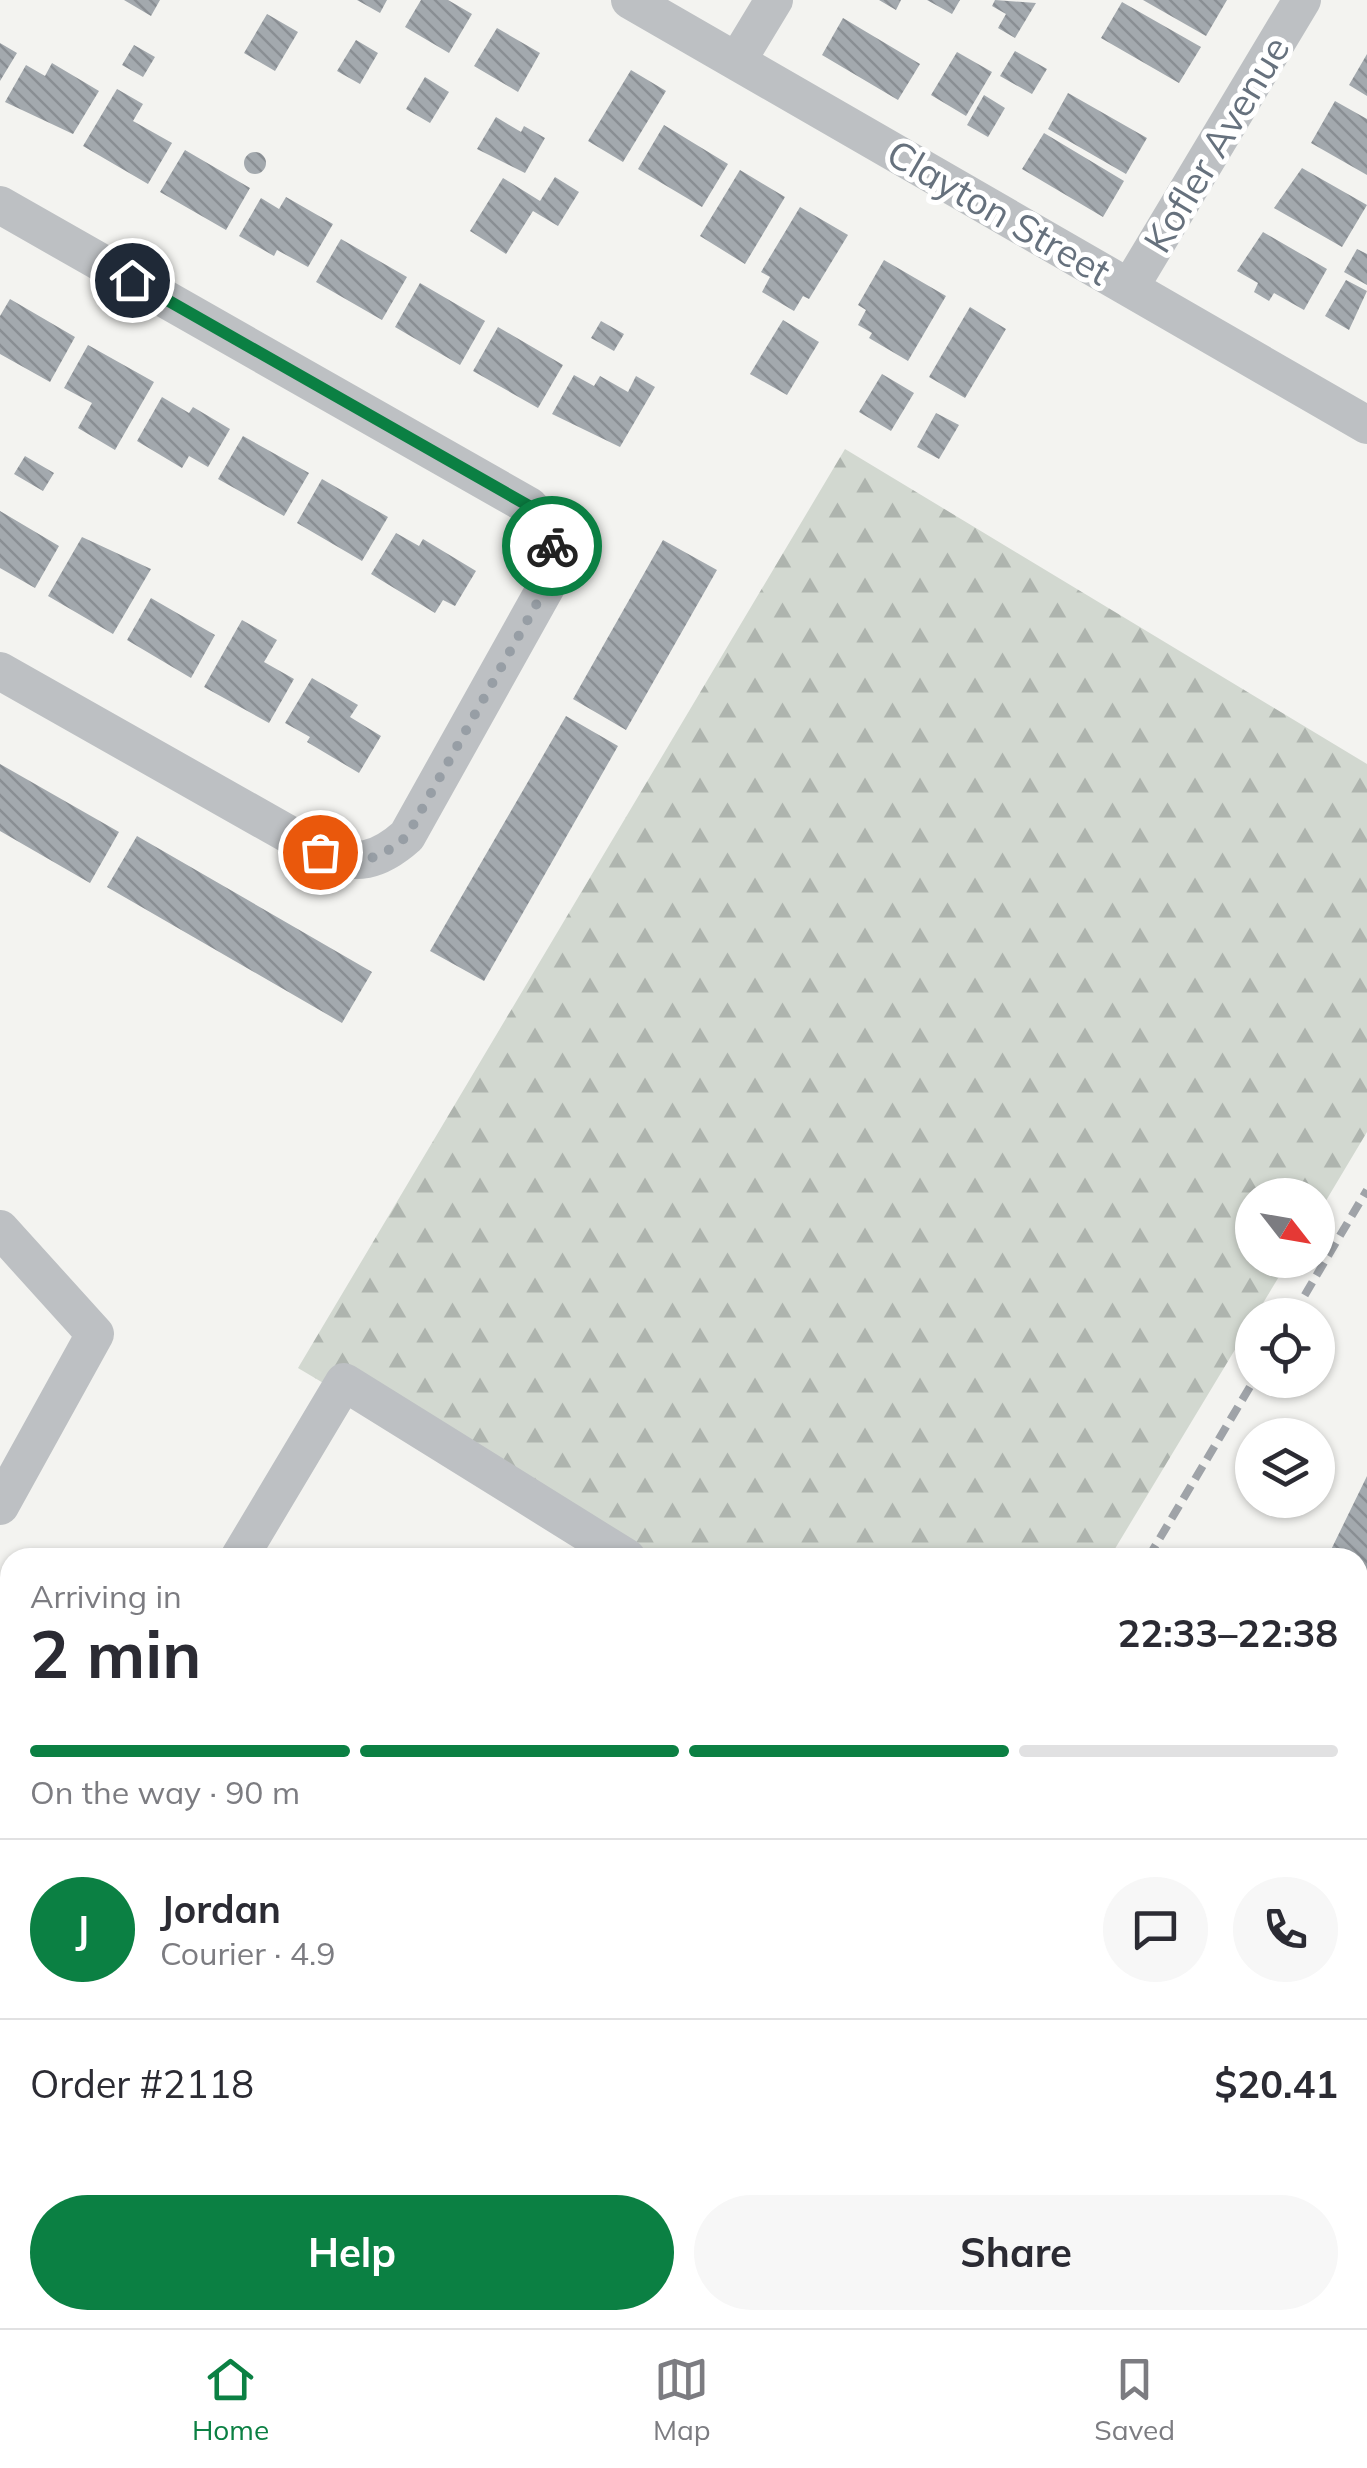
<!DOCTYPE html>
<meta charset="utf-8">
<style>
body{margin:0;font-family:Mulish,sans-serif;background:#f7f7f7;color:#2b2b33;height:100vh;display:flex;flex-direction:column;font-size:38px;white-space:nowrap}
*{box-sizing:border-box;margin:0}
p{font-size:32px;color:#7c7c81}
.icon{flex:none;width:55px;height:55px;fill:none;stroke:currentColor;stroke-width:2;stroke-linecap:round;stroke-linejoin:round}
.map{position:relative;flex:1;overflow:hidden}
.drawer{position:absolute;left:0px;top:1548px;width:1368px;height:782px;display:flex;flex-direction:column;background:#fff;border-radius:30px 30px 0 0;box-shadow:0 2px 8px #0004}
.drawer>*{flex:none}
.needle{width:65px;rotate:121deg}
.controls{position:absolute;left:1235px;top:1178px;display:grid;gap:20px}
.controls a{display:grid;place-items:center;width:100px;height:100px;border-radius:50%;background:#fff;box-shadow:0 2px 8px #0004;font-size:50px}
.pin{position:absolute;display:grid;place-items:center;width:85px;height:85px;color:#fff;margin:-42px;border:5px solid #fff;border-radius:50%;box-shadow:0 2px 10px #0007}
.courier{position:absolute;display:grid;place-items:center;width:100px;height:100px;margin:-50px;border:8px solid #0b8043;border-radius:50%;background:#fff;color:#222;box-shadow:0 2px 12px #0007}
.head em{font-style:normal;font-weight:700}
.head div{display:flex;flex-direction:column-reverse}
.head{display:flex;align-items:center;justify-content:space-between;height:170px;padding:0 30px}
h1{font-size:65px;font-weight:700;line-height:75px}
.bar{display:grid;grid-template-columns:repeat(4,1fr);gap:15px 10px;align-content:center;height:120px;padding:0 30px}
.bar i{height:12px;border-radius:8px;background:#e1e1e2}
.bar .on{background:#0b8043}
.bar p{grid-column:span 4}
.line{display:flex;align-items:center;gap:25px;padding:0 30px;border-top:2px solid #e1e1e2}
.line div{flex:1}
.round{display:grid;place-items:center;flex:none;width:105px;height:105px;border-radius:52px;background:#f7f7f7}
.primary-button{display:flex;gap:20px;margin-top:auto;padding:20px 30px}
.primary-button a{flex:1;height:115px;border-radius:60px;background:#0b8043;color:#fff;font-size:40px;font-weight:700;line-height:115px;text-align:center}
.primary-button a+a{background:#f7f7f7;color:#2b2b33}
.tab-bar{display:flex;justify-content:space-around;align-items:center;height:140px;border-top:2px solid #e1e1e2;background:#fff;font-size:28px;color:#7c7c81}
.tab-bar a{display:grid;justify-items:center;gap:5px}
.tab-bar .on{color:#0b8043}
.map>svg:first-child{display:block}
.forest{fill:url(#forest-firs)}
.building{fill:url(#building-back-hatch)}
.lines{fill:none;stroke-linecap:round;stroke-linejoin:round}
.minor{stroke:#bdc0c3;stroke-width:38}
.rail{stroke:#9fa3a8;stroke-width:8;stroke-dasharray:15 8;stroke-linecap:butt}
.done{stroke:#979ea5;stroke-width:10;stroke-dasharray:0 18}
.route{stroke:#0b8043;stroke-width:12}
.labels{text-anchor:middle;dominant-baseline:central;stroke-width:10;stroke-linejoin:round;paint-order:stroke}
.street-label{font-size:38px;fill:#66717d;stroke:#fff}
</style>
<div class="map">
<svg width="1367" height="2328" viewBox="0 0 1367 2328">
<defs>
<pattern id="forest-firs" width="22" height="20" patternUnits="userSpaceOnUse" patternTransform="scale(2.5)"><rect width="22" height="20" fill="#d2d8d0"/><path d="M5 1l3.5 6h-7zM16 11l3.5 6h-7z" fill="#aeb4ae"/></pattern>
<pattern id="building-back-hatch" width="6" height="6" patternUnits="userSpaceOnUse" patternTransform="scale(2.5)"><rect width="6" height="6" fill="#a3a9ae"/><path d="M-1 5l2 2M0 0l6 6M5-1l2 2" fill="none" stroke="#898e93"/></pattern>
</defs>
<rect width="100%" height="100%" fill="#f3f3f0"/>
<path class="forest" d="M845,449l522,315v368l-49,82v-19h-66v65h37l-179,297h-494l-318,-189z"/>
<path class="building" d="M124,0h36l-9,16z
M357,0h30l-7,13z
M421,0h27l24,14 -23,39 -44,-26z
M879,0h22l-5,10z
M927,0h33l-8,14z
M995,0l41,3 -21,35 -17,-10 8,-14 -14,-8z
M1143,0h84l-21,36z
M1122,2l79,45 -22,36 -78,-45z
M267,14l31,18 -23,39 -31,-18z
M843,18l77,46 -22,36 -76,-45z
M497,28l43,25 -22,39 -44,-26z
M356,40l22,13 -18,31 -23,-13z
M0,43l17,10 -17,28z
M134,45l21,12 -12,20 -21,-12z
M1015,51l32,18 -15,25 -32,-18z
M957,52l35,20 -26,44 -35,-21z
M1367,54v42l-18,-11z
M52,63l47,28 -26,43 -68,-32 21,-37 19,11z
M631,70l35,21 -43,71 -35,-21z
M425,77l24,15 -19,31 -24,-14z
M117,89l26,15 -10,17 39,22 -24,41 -65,-38z
M1068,93l79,45 -21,36 -78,-45z
M984,95l21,13 -17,29 -21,-12z
M1335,101l32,18v56l-56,-32z
M496,117l25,15 3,-6 21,12 -20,35 -48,-24z
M664,125l64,39 -26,43 -64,-38z
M1044,133l80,48 -21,36 -81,-48z
M185,150l65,38 -24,42 -66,-38z
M244 163a11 11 0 1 1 22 0a11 11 0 1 1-22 0Z
M1302,168l65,37 -25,42 -68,-39z
M740,170l45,27 -40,67 -45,-28z
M555,177l24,15 -21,34 -25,-15 -27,43 -36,-23 33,-53 37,23z
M286,197l47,27 -25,43 -31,-17 -3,6 -35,-20 22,-38 18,11z
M800,207l48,28 -39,64 -6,-3 -9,15 -32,-19 8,-15 -9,-5z
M1263,232l64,37 -23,41 -30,-17 -5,8 -15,-9 4,-9 -21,-12z
M341,239l66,38 -25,43 -66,-38z
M1357,249l10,5v31l-23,-13z
M884,260l62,36 -38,65 -39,-23 3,-5 -14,-8 8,-15 -8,-5z
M1346,280l21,11 -18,39 -24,-14z
M420,283l65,38 -25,44 -65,-38z
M10,299l65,38 -25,45 -50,-28v-38z
M970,307l36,22 -41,69 -36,-21z
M783,320l36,22 -32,53 -37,-21z
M601,321l23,13 -10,17 -23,-13z
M498,327l65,38 -25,43 -65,-37z
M88,345l66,37 -39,68 -37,-22 14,-25 -28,-15z
M882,374l32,19 -23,38 -32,-19z
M574,375l20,11 6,-10 28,16 8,-16 19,11 -35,60 -68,-33z
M162,397l27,16 4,-6 37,22 -22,38 -19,-11 -7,12 -45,-27z
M936,413l23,12 -20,34 -22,-12z
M243,436l66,37 -25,43 -66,-37z
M25,456l29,17 -11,18 -29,-17z
M322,479l66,38 -26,44 -65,-38z
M0,511l59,35 -24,42 -35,-20z
M396,533l23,13 4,-7 53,32 -21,35 -12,-6 -8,13 -64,-39z
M82,537l69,32 -38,65 -65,-38z
M663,540l54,30 -91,160 -53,-31z
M151,598l64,37 -24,43 -64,-38z
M242,620l35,20 -13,22 30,17 -25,44 -65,-36z
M312,678l46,27 -8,12 31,19 -22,37 -52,-31 3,-5 -25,-14z
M566,716l52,30 -134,235 -54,-30z
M0,764l119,68 -29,51 -90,-52z
M137,836l235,136 -30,51 -235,-136z
M1367,1476v118l-9,-5v-31h-31z
M1358,1830l9,6 -9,20z
M10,2235v85h554l-4,8h-560v-77z
M1367,2241v41l-9,-6v-19z
M1358,2296l9,6v26h-39l-9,-5 39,-3z
M1012,2320h41l13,8h-59z
M1078,2320h47l-4,8h-29z"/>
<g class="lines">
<path class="minor" d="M630,0l737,425
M737,61l37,-61
M0,205l529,301c22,22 25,42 22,72l-144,258c-28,25 -51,31 -87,16l-320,-181
M1130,287l172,-287
M0,1229l95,105 -95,172
M239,1558l105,-176 283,176
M0,1982l10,-17
M1358,2089l9,-18
M0,2141l10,-17
M1222,2328l4,-8"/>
<path class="rail" d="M1293,1315l74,-125
M1148,1558l106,-178"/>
</g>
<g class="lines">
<path class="done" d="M320,852c36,15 59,9 87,-16l144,-258 1,-32"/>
<path class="route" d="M132,280l397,226 18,22 5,18"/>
</g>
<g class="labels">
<g class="street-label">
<text transform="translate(1216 144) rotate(-59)">Kofler Avenue</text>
<text transform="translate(999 212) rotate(30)">Clayton Street</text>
</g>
</g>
</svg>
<div class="controls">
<a><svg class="needle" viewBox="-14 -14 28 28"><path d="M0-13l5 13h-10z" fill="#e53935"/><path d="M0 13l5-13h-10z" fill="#7c7c81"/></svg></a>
<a><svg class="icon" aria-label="locate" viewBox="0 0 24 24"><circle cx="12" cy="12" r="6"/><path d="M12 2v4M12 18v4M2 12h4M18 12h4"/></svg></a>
<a><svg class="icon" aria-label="layers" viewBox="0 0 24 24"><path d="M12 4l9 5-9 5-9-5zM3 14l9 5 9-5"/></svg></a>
</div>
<div class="pin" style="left:320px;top:852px;background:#ea580c"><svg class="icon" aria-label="bag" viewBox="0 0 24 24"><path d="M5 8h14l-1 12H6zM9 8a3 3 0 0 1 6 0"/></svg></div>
<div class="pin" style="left:132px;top:280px;background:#1f2937"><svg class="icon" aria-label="home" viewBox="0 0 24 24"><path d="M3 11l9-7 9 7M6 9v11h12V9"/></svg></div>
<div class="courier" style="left:552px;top:546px"><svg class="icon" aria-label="bike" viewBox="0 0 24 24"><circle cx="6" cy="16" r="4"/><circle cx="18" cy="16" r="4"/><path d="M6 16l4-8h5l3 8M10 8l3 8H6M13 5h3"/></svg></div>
<section class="drawer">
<div class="head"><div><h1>2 min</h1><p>Arriving in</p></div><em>22:33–22:38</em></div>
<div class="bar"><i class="on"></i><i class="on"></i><i class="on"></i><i></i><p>On the way · 90 m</p></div>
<div class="line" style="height:180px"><b class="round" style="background:#0b8043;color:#fff">J</b><div><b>Jordan</b><p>Courier · 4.9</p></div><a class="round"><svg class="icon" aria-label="chat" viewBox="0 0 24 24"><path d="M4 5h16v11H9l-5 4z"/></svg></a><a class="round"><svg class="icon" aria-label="phone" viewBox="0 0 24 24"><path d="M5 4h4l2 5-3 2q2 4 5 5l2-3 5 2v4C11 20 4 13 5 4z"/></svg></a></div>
<div class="line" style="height:130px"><div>Order #2118</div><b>$20.41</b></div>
<div class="primary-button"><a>Help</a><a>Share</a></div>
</section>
</div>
<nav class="tab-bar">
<a class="on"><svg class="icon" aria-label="home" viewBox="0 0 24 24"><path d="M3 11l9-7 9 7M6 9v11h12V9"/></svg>Home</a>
<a><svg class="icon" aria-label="map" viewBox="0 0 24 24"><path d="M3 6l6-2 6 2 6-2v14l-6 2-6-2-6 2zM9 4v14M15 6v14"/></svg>Map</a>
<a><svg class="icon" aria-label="saved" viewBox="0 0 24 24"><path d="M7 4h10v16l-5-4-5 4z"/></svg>Saved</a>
</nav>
